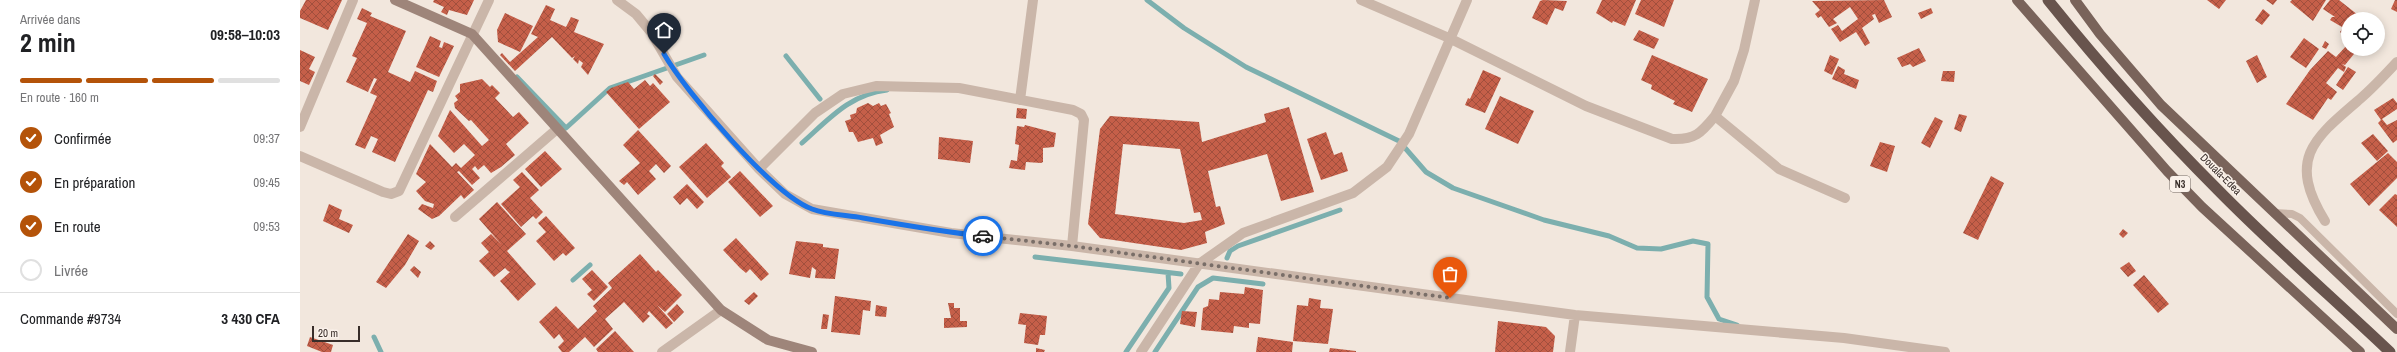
<!DOCTYPE html>
<html lang="fr">
<meta charset="utf-8">
<style>
body{margin:0;font-family:"Archivo Narrow",sans-serif;background:#f6f6f6;color:#202124;height:100vh;display:flex;flex-direction:column;font-size:15px;white-space:nowrap}
*{box-sizing:border-box;margin:0}
p{font-size:13px;color:#757577}
.icon{flex:none;width:22px;height:22px;fill:none;stroke:currentColor;stroke-width:2;stroke-linecap:round;stroke-linejoin:round}
.map{position:relative;flex:1;overflow:hidden}
.panel{display:flex;flex-direction:column;background:#fff;width:300px}
.panel>*{flex:none}
.buttons{position:absolute;left:2041px;top:12px;display:grid;gap:8px}
.buttons a{display:grid;place-items:center;width:44px;height:44px;border-radius:50%;background:#fff;box-shadow:0 2px 10px #0003;font-size:20px}
.scale{position:absolute;left:12px;bottom:10px;width:48px;box-sizing:border-box;padding-left:4px;border:2px solid #382d29;border-top:0;font-size:11px;line-height:14px;white-space:nowrap;color:#382d29;-webkit-text-stroke:3px #faf1ea;paint-order:stroke}
.pin{position:absolute;display:grid;place-items:center;width:34px;height:34px;color:#fff;margin:-41px -17px;border-radius:50% 50% 50% 0;rotate:-45deg;box-shadow:0 0 4px #0007}
.pin .icon{rotate:45deg}
.courier{position:absolute;display:grid;place-items:center;width:40px;height:40px;margin:-20px;border:3px solid #1a73e8;border-radius:50%;background:#fff;color:#222;box-shadow:0 1px 5px #0007}
.head em{font-style:normal;font-weight:800}
.head div{display:flex;flex-direction:column-reverse}
.head{display:flex;align-items:center;justify-content:space-between;height:68px;padding:0 20px}
h1{font-size:26px;font-weight:800;line-height:30px}
.bar{display:grid;grid-template-columns:repeat(4,1fr);gap:6px 4px;align-content:center;height:48px;padding:0 20px}
.bar i{height:5px;border-radius:3px;background:#e0e0e0}
.bar .on{background:#b45309}
.bar p{grid-column:span 4}
.line{display:flex;align-items:center;gap:10px;padding:0 20px;border-top:1px solid #e0e0e0}
.line div{flex:1}
ol{padding:0 20px;list-style:none}
li{display:flex;align-items:center;gap:12px;height:44px}
li p{margin-inline-start:auto}
li .icon{padding:4px;border-radius:50%;background:#b45309;color:#fff;stroke-width:4}
li:last-child{color:#757577}
li i{width:22px;height:22px;border:2px solid #e0e0e0;border-radius:50%}
main{display:flex;flex:1;min-height:0}
.map>svg:first-child{display:block}
.lines{fill:none;stroke-linecap:round;stroke-linejoin:round}
.stream{stroke:#7cafae;stroke-width:5}
.building{fill:url(#building-cross-hatch);fill-rule:evenodd}
.service{stroke:#cab6a9;stroke-width:8}
.minor{stroke:#cab6a9;stroke-width:10}
.secondary{stroke:#9e857a;stroke-width:10}
.primary{stroke:#79635a;stroke-width:10}
.trunk{stroke:#68544d;stroke-width:11}
.done{stroke:#796e68;stroke-width:4;stroke-dasharray:0 7.2}
.route{stroke:#1a73e8;stroke-width:5}
.labels{text-anchor:middle;dominant-baseline:central;stroke-width:3;stroke-linejoin:round;paint-order:stroke}
.shield{fill:#faf1ea;stroke:#726863;stroke-width:1}
.shield-label{font-size:10px;font-weight:bold;fill:#382d29}
.street-label{font-size:11px;fill:#382d29;stroke:#faf1ea}
</style>
<main>
<section class="panel">
<div class="head"><div><h1>2 min</h1><p>Arrivée dans</p></div><em>09:58–10:03</em></div>
<div class="bar"><i class="on"></i><i class="on"></i><i class="on"></i><i></i><p>En route · 160 m</p></div>
<ol>
<li><svg class="icon" aria-label="check" viewBox="0 0 24 24"><path d="M5 12l5 5 9-10"/></svg>Confirmée<p>09:37</p></li>
<li><svg class="icon" aria-label="check" viewBox="0 0 24 24"><path d="M5 12l5 5 9-10"/></svg>En préparation<p>09:45</p></li>
<li><svg class="icon" aria-label="check" viewBox="0 0 24 24"><path d="M5 12l5 5 9-10"/></svg>En route<p>09:53</p></li>
<li><i></i>Livrée</li>
</ol>
<div class="line" style="height:52px"><div>Commande #9734</div><b>3 430 CFA</b></div>
</section>
<div class="map">
<svg width="2097" height="352" viewBox="0 0 2097 352">
<defs>
<pattern id="building-cross-hatch" width="8" height="8" patternUnits="userSpaceOnUse"><rect width="8" height="8" fill="#c55f49"/><path d="M0 0l8 8M0 8l8-8" fill="none" stroke="#a14f3d"/></pattern>
</defs>
<rect width="100%" height="100%" fill="#f2e7dd"/>
<g class="lines">
<path class="stream" d="M847,0l37,28 62,39 153,74 27,31 27,16 91,32 65,16 28,12 24,1 32,-8 15,3 -1,53 12,22 18,6
M486,56l34,43
M217,77l49,51 44,-40 94,-33
M502,143c26,-23 48,-49 85,-53
M735,257l146,17
M927,258l3,-7 8,-5 102,-36
M273,280l17,-15
M74,337l7,15
M826,352l43,-64 -1,-15
M855,352l43,-65 15,-9 50,6"/>
</g>
<path class="building" d="M6,0h36l-14,30 -28,-12v-7z
M134,0h40l-7,15 -18,-5 -2,5 -6,-3 3,-5 -11,-5z
M1243,0l24,1 -4,10 -8,-3 -8,17 -15,-7 8,-17z
M1302,0h34l-11,26 -12,-5 -1,2 -16,-10z
M1341,0h33l-10,27 -29,-13z
M1584,0l8,17 -13,6 -4,-9 -3,1 2,4 -12,9 8,15 -5,3 -9,-14 -16,10 -9,-13 7,-4 4,6 16,-12 -8,-12 -17,12 4,4 -8,4 -8,-11 -3,2 -3,-4 5,-4 -8,-9z
M1907,0h19l-7,9z
M1966,0h11l-4,5z
M1992,0h34l-13,21 -23,-19z
M2030,0h9l24,19h-15v20l-8,-7 5,-8 -3,3 -12,-7 2,-3h3l-12,-8z
M2095,0h2v12l-6,-3z
M246,5l9,4 -5,11 16,7 5,-10 8,3 -5,12 30,12 -16,31 -7,-8 2,-4 -4,-3 -1,4 -5,-5 2,-3 -3,2 -20,-21 -37,34 -15,-16 2,-2 8,9 28,-25 -7,-3z
M62,8l10,5 -2,3 36,15 -18,41 22,10 5,-11 22,10 -4,11 -5,-2 -33,72 -23,-10 6,-13 -7,-3 -6,13 -10,-4 22,-49 -7,-3 7,-14 -3,-1 -6,14 -22,-10 11,-24 -5,-2 15,-33 -10,-4z
M1631,8l2,5 -12,6 -3,-6z
M1963,9l7,6 -8,10 -7,-5z
M205,13l28,13 -13,26 -22,-10 -1,-12z
M1339,30l20,9 -5,10 -21,-9z
M130,36l11,5 -2,6 3,1 2,-6 10,4 -15,31 -23,-10z
M2004,38l15,11 -13,19 -16,-11z
M2025,41l4,3 -3,5 -4,-2z
M2048,44v5h10l-13,16 -3,-1 4,3 -2,5 -6,-4 -12,15 11,9 -6,8 -3,-2 -15,22 -27,-16 24,-34 18,-19 8,6z
M1619,48l7,13 -13,6 -3,-3 -8,3 -5,-9z
M0,50l15,7 -6,12 6,3 -6,13 -9,-4z
M1352,55l56,24 -16,33 -19,-8 2,-3 -24,-12 1,-4 -11,-5z
M1530,55l9,4 -7,16 -8,-4z
M1957,55l10,22 -10,6 -11,-22z
M1538,66l7,4 -1,4 15,6 -3,9 -24,-10z
M2048,67l8,5 -13,18 -7,-5z
M1183,70l18,8 -16,35 -20,-8 3,-7 2,1z
M1643,71h12l-1,11 -13,-1z
M355,74l8,8 -3,3 -7,-9z
M182,79l8,8 2,-2 8,8 -5,5 18,19 6,-5 10,11 -23,21 9,11 -14,12 -10,6 -7,-8 -6,5 -3,-4 -3,3 8,9 -8,7 -13,-14 -2,1 17,18 -10,9 -3,-4 -22,21 -7,3 -14,-10 4,-5 11,4 1,-4 -9,-3 -9,-10 10,-9 -10,-8 14,-30 22,23 4,-4 5,5 14,-13 -11,-11 -10,9 -16,-17 12,-26 32,36 7,-6 -18,-20 -2,1 -14,-13 -1,-5 4,-3 -3,-4 5,-4v-8z
M345,80l5,6 3,-3 17,19 -31,27 -33,-37 5,-4 17,-6 6,7z
M1200,96l34,15 -16,33 -33,-15z
M2093,98l4,5v6l-15,10 5,6 10,-5v20l-4,3 -15,-20 3,-3 -7,-10z
M568,103l5,3 6,-3 2,3 5,-2 5,9 -2,1 5,13 -14,8 3,8 -7,3 -3,-8 -15,4 -5,-10h-4l-4,-11 6,-2 -1,-4 6,-2 1,-5z
M989,107l25,85 -33,9 -14,-47 -59,17 8,36 4,-1 5,18 -20,8 2,11 -26,7 -81,-12 -12,-14 12,-95 10,-13 89,6 3,20 64,-20 -2,-8zM823,144l57,5 14,64 6,-1 2,8 -18,3 -69,-9z
M717,108l10,1 -1,10 -10,-1z
M1659,114l8,2 -6,16 -7,-3z
M1635,117l8,4 -13,27 -9,-5z
M725,125l31,8 -2,14 -11,1v14l-2,1 -15,-1 -1,8 -16,-2 2,-8 6,1 2,-16 -4,-1 2,-18 7,1z
M338,130l33,36 -7,7 -8,-9 -7,7 7,8 -18,16 -11,-13 -3,3 -5,-4 21,-18 -17,-18z
M1026,132l8,23 8,-3 6,19 -27,9 -14,-41z
M2073,134l15,17 -11,10 -16,-18z
M639,137l34,4 -3,22 -32,-4z
M1580,142l15,4 -8,26 -17,-6z
M406,143l18,20 -3,3 10,11 -24,21 -28,-31z
M245,151l17,18 -21,18 -16,-18z
M2088,153l9,9v16l-28,28 -19,-22z
M440,171l33,35 -13,11 -32,-35z
M222,172l17,18 -9,8 13,14 -7,7 -3,-3 -12,11 -20,-23 19,-17 -7,-7z
M1691,176l13,7 -26,57 -15,-7z
M387,184l17,18 -7,7 -10,-11 -7,7 -7,-8z
M2095,194l2,1v32l-18,-17z
M197,202l29,32 -19,17 29,33 -18,17 -18,-20 10,-9 -2,-1 -3,-3 -11,9 -15,-16 10,-9 -8,-9 10,-9 10,10 -22,-25z
M29,204l13,6 -3,9 14,6 -4,8 -26,-12z
M246,216l29,32 -9,8 -3,-3 -9,8 -18,-20 10,-9 -8,-9z
M1823,229l5,4 -5,5 -4,-4z
M108,234l11,7 -14,24 -19,23 -10,-6z
M436,238l33,36 -8,7 -11,-12 -4,4 -6,-5 -17,-18z
M130,241l5,5 -4,4 -6,-4z
M496,241l27,3v3l16,2 -4,30 -20,-1 1,-8 -4,-3 -2,11 -21,-4z
M340,254l16,18 2,-2 24,25 -17,17 -8,-7 16,18 -7,6 -17,-18 -2,3 3,2 -7,7 -19,-21 -19,17 8,10 -19,18 -9,-10 -16,15h-7l-4,-5 6,-6 -5,-7 -5,5 -15,-17 17,-16 22,23 19,-18 -4,-5 19,-18 -4,-5z
M1829,262l7,9 -8,6 -8,-9z
M114,266l7,6 -3,6 -8,-8z
M292,270l16,17 -14,14 -7,-7 5,-4 -10,-11z
M1844,275l25,29 -11,9 -25,-28z
M945,287l18,3 -3,34 -11,-1v5l-15,-2 -1,7 -32,-3 2,-22 5,-2 1,-7 10,1 1,-8 24,2z
M454,292l4,4 -9,9 -5,-4z
M535,296l36,5 -1,10 -7,-1 -3,25 -29,-3z
M1009,298l12,2 -1,8 13,1 -5,35 -35,-3 4,-36 11,1z
M648,303h6v5h6v13h7v6l-23,1v-10h7z
M377,304l7,8 -10,10 -7,-8z
M576,305l11,2 -1,10 -11,-1z
M882,311l15,1 -2,15 -15,-3z
M720,313l27,3 -2,19h-5l-2,10 -14,-2 2,-18 -8,-1z
M523,314l6,1 -2,14h-6z
M1198,321l48,6 9,9 -2,16h-58z
M315,331l19,21h-36l-2,-3z
M10,337l23,8 -2,7h-9l-15,-6z
M958,337l35,5 -1,10h-36z
M736,348l9,2 -1,2h-8z
M1030,348l26,3v1h-27z"/>
<g class="lines">
<path class="service" d="M1974,213l18,1 8,4 97,96"/>
<path class="minor" d="M317,0l19,14 15,18 26,45 82,92 26,25 27,15 139,24 121,13 503,69 269,23 101,14
M1061,0l88,38 137,68 86,33c23,1 29,-6 43,-23l64,53 66,29
M720,100l13,-100
M1415,116l19,-35 10,-31 11,-50
M0,127l53,-127
M0,156l83,36 8,2 8,-3 90,-191
M459,169l56,-56 28,-19 33,-8 83,2 114,22 8,4 3,6 -12,126
M155,217l102,-88
M2025,221c-38,-62 -12,-82 35,-122 13,-11 25,-24 37,-37
M362,352l59,-42
M841,352l58,-88 44,-31 110,-40 34,-26 22,-33 58,-134
M1270,352l5,-37"/>
<path class="secondary" d="M95,0l77,34 249,276 47,30 44,12"/>
<path class="primary" d="M1717,0l150,171 35,36 158,145
M1775,0l25,34 61,71 236,224"/>
<path class="trunk" d="M1748,0c53,66 110,130 170,190 55,56 115,108 172,162"/>
</g>
<g class="lines">
<path class="done" d="M683,236l89,10 378,52"/>
<path class="route" d="M364,54c22,38 108,140 148,155 15,6 35,6 51,9 40,7 80,14 120,18"/>
</g>
<g class="labels">
<rect class="shield" x="1870" y="176" width="20" height="16" rx="3"/>
<g class="shield-label">
<text x="1880" y="184">N3</text>
</g>
<g class="street-label">
<text transform="translate(1921 174) rotate(45)">Douala-Edea</text>
</g>
</g>
</svg>
<div class="buttons">
<a><svg class="icon" aria-label="locate" viewBox="0 0 24 24"><circle cx="12" cy="12" r="6"/><path d="M12 2v4M12 18v4M2 12h4M18 12h4"/></svg></a>
</div>
<div class="scale">20 m</div>
<div class="pin" style="left:1150px;top:298px;background:#ea580c"><svg class="icon" aria-label="bag" viewBox="0 0 24 24"><path d="M5 8h14l-1 12H6zM9 8a3 3 0 0 1 6 0"/></svg></div>
<div class="pin" style="left:364px;top:54px;background:#1f2937"><svg class="icon" aria-label="home" viewBox="0 0 24 24"><path d="M3 11l9-7 9 7M6 9v11h12V9"/></svg></div>
<div class="courier" style="left:683px;top:236px"><svg class="icon" aria-label="car" viewBox="0 0 24 24"><path d="M5 17H2v-5l4-1 3-4h7l3 4 3 1v5h-3M9 17h6M6 11h13"/><circle cx="7" cy="17" r="2"/><circle cx="17" cy="17" r="2"/></svg></div>
</div>
</main>
